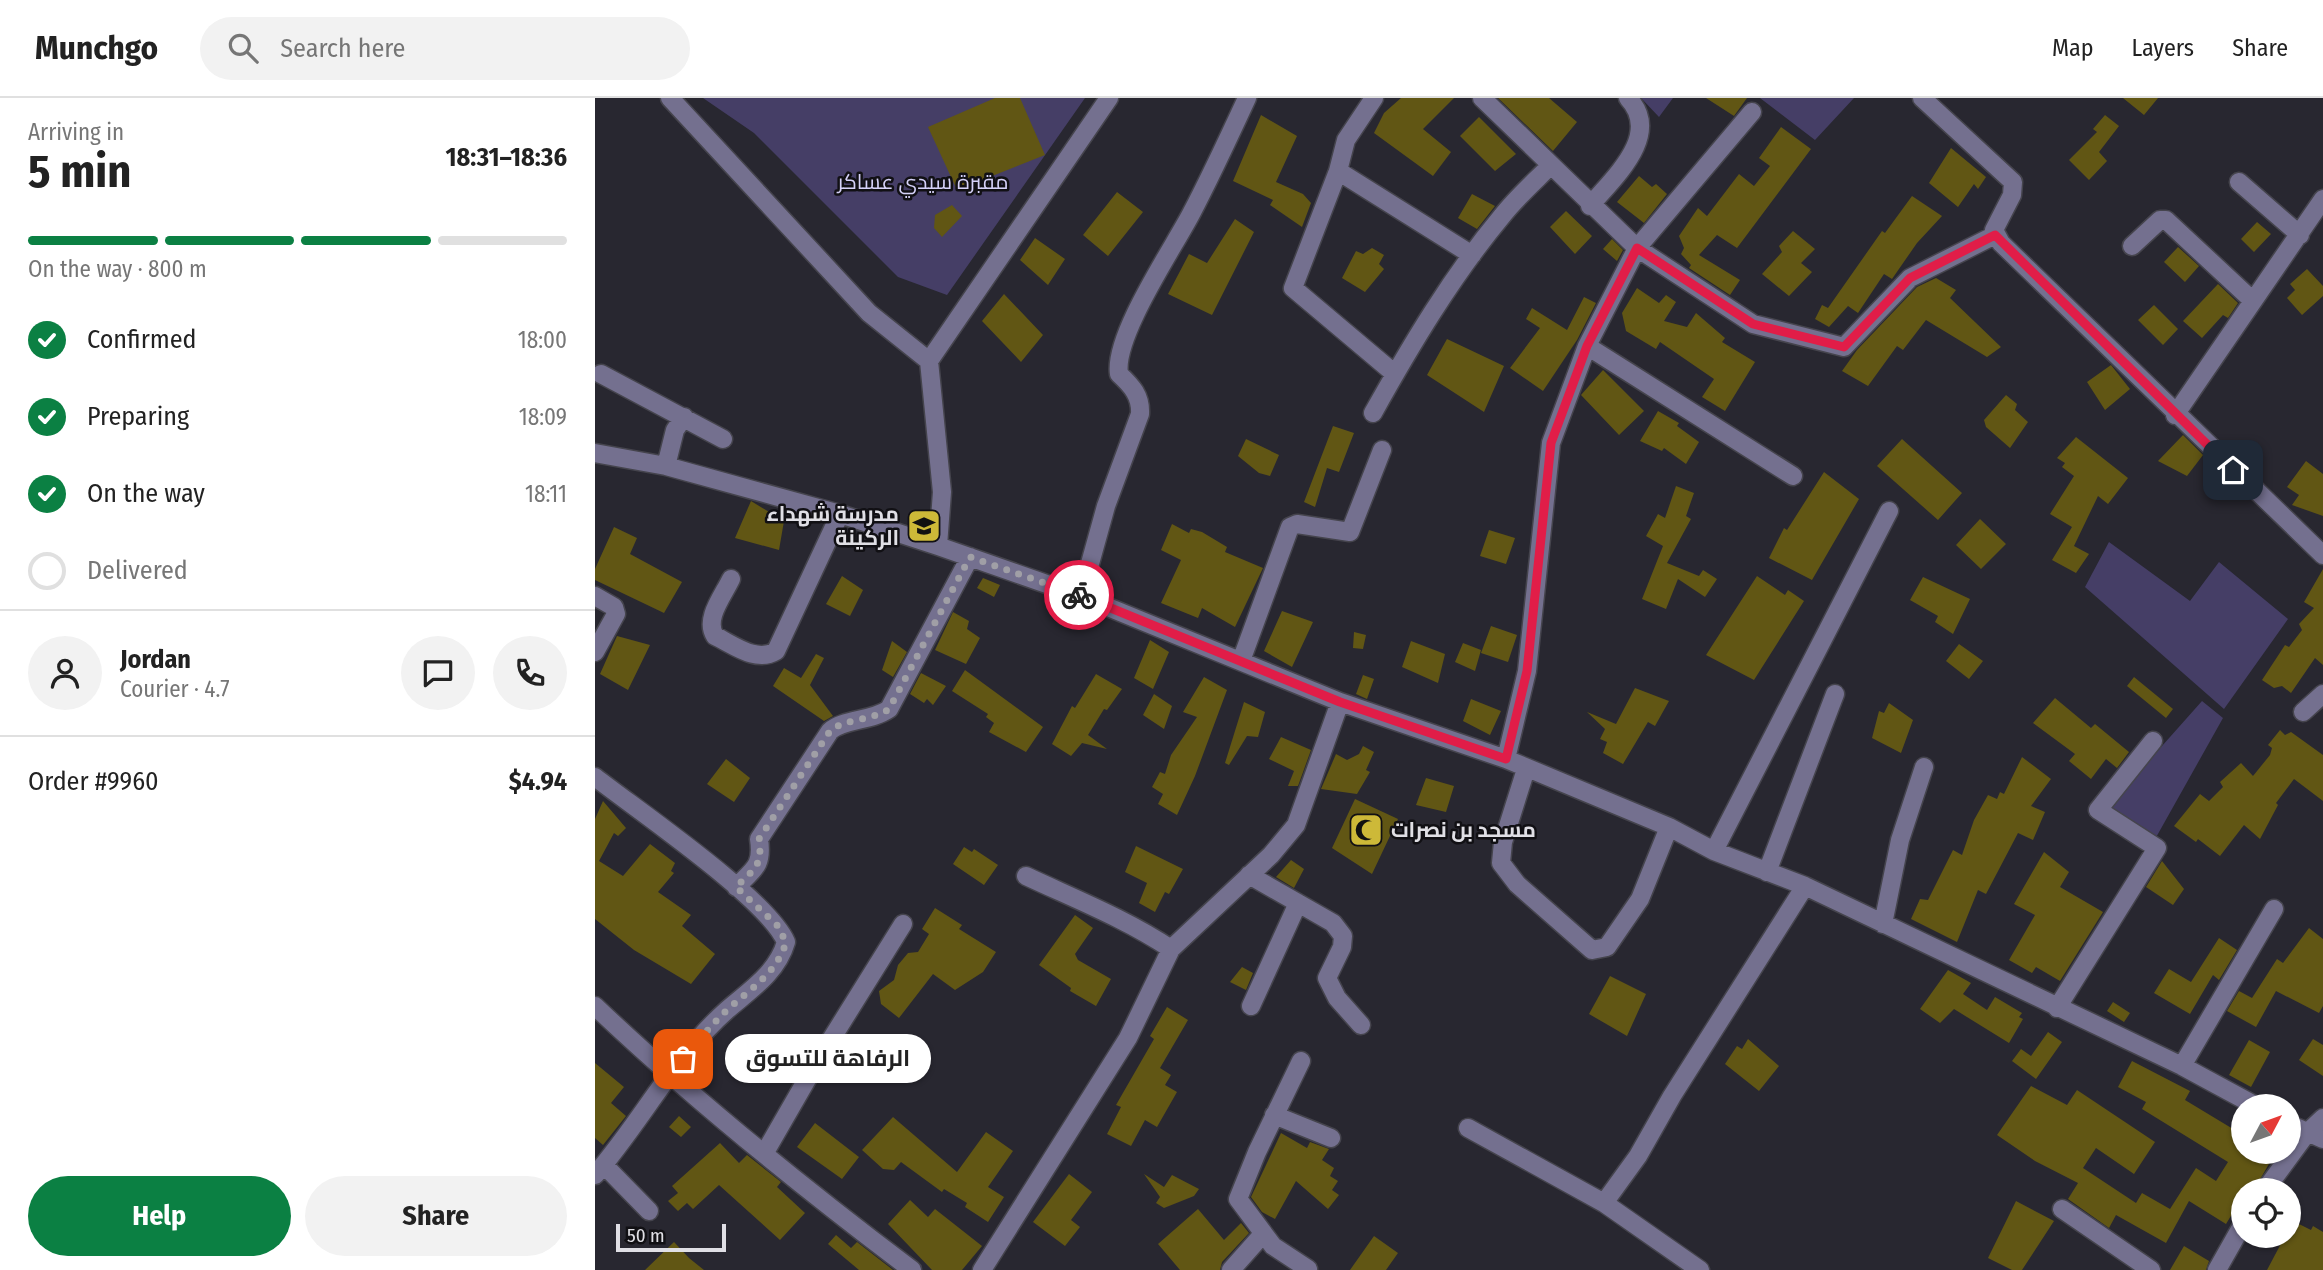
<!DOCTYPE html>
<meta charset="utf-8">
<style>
body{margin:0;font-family:"Fira Sans Condensed",Cairo,sans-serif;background:#f2f2f2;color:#222;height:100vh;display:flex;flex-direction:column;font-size:26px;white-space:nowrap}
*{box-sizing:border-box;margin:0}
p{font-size:23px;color:#767676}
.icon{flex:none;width:38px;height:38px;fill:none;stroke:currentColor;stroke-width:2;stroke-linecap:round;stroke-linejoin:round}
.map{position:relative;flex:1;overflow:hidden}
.panel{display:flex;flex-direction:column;background:#fff;width:595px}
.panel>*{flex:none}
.needle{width:46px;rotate:49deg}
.tools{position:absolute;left:1636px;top:996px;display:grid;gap:14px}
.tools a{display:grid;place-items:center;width:70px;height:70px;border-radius:50%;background:#fff;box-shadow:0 2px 5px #0004;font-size:35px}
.scale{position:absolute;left:21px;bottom:18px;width:110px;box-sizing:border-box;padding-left:7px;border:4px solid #e0dfe5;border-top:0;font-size:19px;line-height:24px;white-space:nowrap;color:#e0dfe5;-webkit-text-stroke:5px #111014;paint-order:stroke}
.pin{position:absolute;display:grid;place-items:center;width:60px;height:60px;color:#fff;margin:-30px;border-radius:14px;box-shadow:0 4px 10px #0006}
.courier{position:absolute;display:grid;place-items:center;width:70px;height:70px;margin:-35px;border:5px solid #e11d48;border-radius:50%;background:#fff;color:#222;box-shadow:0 2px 9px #0007}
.bubble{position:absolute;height:49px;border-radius:24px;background:#fff;box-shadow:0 2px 5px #0004;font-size:23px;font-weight:700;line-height:49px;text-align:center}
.summary em{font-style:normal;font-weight:700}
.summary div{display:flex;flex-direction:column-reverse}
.summary{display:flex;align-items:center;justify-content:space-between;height:119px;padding:0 28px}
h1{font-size:46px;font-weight:700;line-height:52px}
.bar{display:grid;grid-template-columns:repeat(4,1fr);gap:10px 7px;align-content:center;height:84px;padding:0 28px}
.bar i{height:9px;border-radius:5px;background:#e0e0e0}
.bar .active{background:#0b8043}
.bar p{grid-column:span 4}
.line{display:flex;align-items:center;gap:18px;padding:0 28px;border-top:2px solid #e0e0e0}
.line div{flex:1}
.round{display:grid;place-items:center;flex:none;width:74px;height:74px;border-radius:37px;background:#f2f2f2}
ol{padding:0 28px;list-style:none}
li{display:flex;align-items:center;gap:21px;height:77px}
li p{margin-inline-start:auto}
li .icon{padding:7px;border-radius:50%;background:#0b8043;color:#fff;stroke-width:4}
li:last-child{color:#767676}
li i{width:38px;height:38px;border:4px solid #e0e0e0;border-radius:50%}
.primary-button{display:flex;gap:14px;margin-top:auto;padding:14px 28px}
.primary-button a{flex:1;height:80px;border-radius:42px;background:#0b8043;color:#fff;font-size:28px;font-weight:700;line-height:80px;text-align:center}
.primary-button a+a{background:#f2f2f2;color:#222}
header{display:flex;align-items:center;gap:42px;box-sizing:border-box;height:98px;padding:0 35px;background:#fff;border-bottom:2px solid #e0e0e0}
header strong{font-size:33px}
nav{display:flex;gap:38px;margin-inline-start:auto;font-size:24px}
.search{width:490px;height:63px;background:#f2f2f2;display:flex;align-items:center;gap:18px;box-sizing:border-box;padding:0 24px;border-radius:38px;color:#767676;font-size:26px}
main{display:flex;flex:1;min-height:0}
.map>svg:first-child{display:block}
.green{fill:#453e66}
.building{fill:#615614}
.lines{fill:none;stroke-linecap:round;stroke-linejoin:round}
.minor-casing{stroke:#45444d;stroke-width:21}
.minor{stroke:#74708f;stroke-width:18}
.done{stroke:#a09fa6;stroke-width:7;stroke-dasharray:0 12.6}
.route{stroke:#e11d48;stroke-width:9}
.labels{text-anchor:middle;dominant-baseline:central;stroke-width:5;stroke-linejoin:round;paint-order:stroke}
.park-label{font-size:21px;fill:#d6d2f9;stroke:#111014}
.poi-label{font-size:21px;font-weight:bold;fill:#e0dfe5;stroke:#111014;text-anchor:end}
</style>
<header>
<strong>Munchgo</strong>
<div class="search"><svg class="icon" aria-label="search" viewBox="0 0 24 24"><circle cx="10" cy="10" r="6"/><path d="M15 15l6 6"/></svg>Search here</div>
<nav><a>Map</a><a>Layers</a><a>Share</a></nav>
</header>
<main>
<section class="panel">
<div class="summary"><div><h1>5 min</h1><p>Arriving in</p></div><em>18:31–18:36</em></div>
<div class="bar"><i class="active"></i><i class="active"></i><i class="active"></i><i></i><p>On the way · 800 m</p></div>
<ol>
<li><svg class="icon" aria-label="check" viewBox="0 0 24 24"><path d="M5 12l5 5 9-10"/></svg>Confirmed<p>18:00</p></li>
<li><svg class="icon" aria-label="check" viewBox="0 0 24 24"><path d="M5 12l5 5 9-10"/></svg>Preparing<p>18:09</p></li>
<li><svg class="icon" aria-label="check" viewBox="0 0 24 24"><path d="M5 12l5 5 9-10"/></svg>On the way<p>18:11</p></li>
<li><i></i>Delivered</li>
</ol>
<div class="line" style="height:126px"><a class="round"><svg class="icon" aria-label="person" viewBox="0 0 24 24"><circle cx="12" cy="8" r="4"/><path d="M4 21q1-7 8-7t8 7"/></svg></a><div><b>Jordan</b><p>Courier · 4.7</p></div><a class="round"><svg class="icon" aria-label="chat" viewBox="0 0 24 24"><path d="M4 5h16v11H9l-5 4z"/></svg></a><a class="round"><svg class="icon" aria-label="phone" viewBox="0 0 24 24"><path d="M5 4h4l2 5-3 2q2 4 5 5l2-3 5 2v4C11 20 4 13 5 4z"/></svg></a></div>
<div class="line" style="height:91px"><div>Order #9960</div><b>$4.94</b></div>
<div class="primary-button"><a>Help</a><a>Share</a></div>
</section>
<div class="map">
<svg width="1728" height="1172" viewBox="0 0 1728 1172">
<rect width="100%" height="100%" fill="#282730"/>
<path class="green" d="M108,0h382l-138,197 -49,-18 -144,-144z
M1046,0h32l-14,19z
M1165,0h94l-39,42z
M1514,444l81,59 29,-39 69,57 -64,90 -139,-122z
M1607,603l21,17 -69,123 -48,-32z"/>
<path class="building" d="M400,0h25l25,57 -88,35 -29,-63z
M806,0h53l-31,31 28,23 -18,24 -59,-43 10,-20z
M903,0h51l28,24 -24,29z
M1111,0h41l-13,18z
M1528,0h35l-14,17z
M666,17l36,21 -21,46 27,12 8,9 -9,24 -32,-22 3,-5 -40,-19z
M1510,17l14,11 -20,26 8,9 -18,19 -20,-20 28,-28 -4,-3z
M884,19l37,37 -21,17 -35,-35z
M1186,29l30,22 -74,99 -20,-13 -18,20 41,25 -10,15 -41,-27 2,-3 -10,-11 3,-6 -5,-12 19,-28 9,8 32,-42 15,12 16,-20 -11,-8z
M1356,50l35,29 -8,12 -4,-5 -16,23 -29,-24z
M1044,78l13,11 4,-3 11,10 -23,29 -27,-21z
M522,94l26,20 -35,44 -25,-21z
M877,96l23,12 -18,23 -19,-11z
M1317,98l30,20 -25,27 -25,36 -8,-5 -26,39 -10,-7 -19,21 -14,-8 7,-14 6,3 54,-77 3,2z
M357,107l10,11 -20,21 -8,-9 1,-13z
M971,113l26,25 -17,18 -25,-27z
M640,121l19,13 -42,83 -44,-21 21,-40 18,9z
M1662,124l14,12 -17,18 -13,-13z
M1198,133l22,18 -14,14 11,9 -23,24 -27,-22 20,-22 -3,-6z
M440,140l30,21 -17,26 -28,-25z
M1017,141l11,11 -6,11 -14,-12z
M1583,149l21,19 -14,16 -21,-20z
M777,150l12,7 -5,9 5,5 -19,23 -23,-14 14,-27 7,3z
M1712,171l16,17v10l-21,19 -15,-17 8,-8 -5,-6z
M1341,180l20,12 -6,8 51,49 -14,10 -61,-37 -23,30 -6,-4 -29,40 -26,-15 15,-21 60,-63z
M1623,186l20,19 -10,15 -5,-3 -21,23 -19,-17z
M1042,190l22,15 7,-8 10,7 -12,19 23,6 9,-14 29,25 -3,4 33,20 -30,49 -23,-14 12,-18 -54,-37 -4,7 -30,-18 -4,-18z
M409,196l39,41 -22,27 -39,-41z
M989,199l12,6 -19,37 -34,51 -33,-23 30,-40 -14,-9 6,-11 35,22z
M1559,207l24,24 -15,16 -25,-25z
M852,241l57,27 -20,46 -57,-37z
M1516,267l19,24 -25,21 -18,-28z
M1008,272l41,41 -25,24 -38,-40z
M1411,297l11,9 -2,6 13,12 -18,26 -24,-21 -2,-7z
M1063,313l21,12 -2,3 22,16 -13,22 -22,-16 -2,3 -22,-10z
M738,328l21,7 -15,39 -12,-4 -12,39 -11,-5z
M1588,337l20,20 -16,21 -29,-15z
M1481,339l52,41 -20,26 -10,-8 -24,50 15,8 -13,19 -24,-13 20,-33 -22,-13 24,-38 -12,-9 3,-4 -8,-5z
M651,341l33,16 -9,21 -11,-3 -21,-17z
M1307,341l60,54 -24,27 -61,-54z
M1711,363l17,13v42l-31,-11 7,-10 -12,-8z
M1229,374l35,27 -47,81 -43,-22 15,-30 3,2z
M1081,388l18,7 -8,23 5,3 -24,44 32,13 4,-6 14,9 -12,18 -27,-18 -12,30 -24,-10 21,-53 -17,-10 12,-22 7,4z
M156,403l33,20 -5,29 -44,-12z
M1385,421l26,25 -25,25 -25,-24z
M577,426l17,9 2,-4 11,3 25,15 -2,5 38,16 -28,59 -33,-19 -4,10 -37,-15 20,-43 -20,-10z
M19,429l23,11 -7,16 52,28 -18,31 -69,-33v-11z
M894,432l26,8 -9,26 -26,-8z
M1728,471v96l-8,-7 -24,35 -9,-7 -8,2 -12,-8 23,-35 4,2 13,-17 -3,-6 15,-16 -10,-6z
M247,478l21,14 -13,26 -24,-12z
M1162,478l28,19 3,-5 16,11 -50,79 -48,-25z
M1328,479l47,22 -17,35 -18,-12 3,-6 -28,-16z
M388,480l17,7 -6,12 -17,-9z
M687,513l31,11 -21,45 -28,-16z
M358,514l16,9 -2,8 13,9 -14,26 -31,-14z
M896,528l26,9 -9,27 -27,-9z
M759,534l12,3 -3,14 -10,-1z
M22,538l33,9 -22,45 -28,-16z
M555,542l19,12 -16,37 -19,-11z
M297,543l15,11 -14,25 -11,-7z
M816,543l34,13 -7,29 -36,-16z
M868,545l18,7 -6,21 -20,-9z
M1364,546l24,17 -14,18 -23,-18z
M221,556l8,4 -14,27 23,31 -9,5 -51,-35 11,-18 17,10z
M370,572l78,57 -17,25 -37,-20 5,-9 -8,-6 2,-3 -36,-23z
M326,575l25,13 -13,19 -6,-6 -3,4 -14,-9z
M501,576l26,15 -15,21 -3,-1 -16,26 19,14 -25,-6 -11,13 -19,-12 20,-38 3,2z
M768,577l11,4 -7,20 -11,-5z
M609,579l23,13 -32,86 -18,39 -19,-11 5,-10 -11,-7 8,-15 5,2 6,-19 26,-38 -14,-5z
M1539,579l39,32 -7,9 -39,-32z
M1040,590l34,13 -14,25 -7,-4 -25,42 -20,-11 4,-11 -7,-3 5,-10 -18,-17 29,12z
M559,596l18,12 -8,23 -21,-14z
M1460,600l36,30 4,-4 34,28 -12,16 -11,-9 -15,20 -22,-18 6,-7 -42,-31z
M876,601l30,12 -11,24 -27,-14z
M649,604l21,10 -7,25 -11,-1 -18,29 -4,-2z
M1294,605l24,17 -12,33 -29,-15 7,-27 5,2z
M1685,632l5,5 6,-3 32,23v46l-29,-22 -18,24 2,2 -18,34 -16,-14 -24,31 -22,-17 -2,3 -22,-16 26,-32 9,7 14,-14 -3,-5 21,-19 12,13 17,-21 2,-7 -4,-3z
M686,639l30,13 -13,36h-10l6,-15 -25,-12z
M768,648l11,6 -8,18 4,2 -13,22 -36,-5 15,-35 11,6 12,-6z
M1427,659l29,22 -20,27 14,6 -12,28 -15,-7 -32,61 -8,-4 -21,52 -46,-23 9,-20 8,1 25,-50 9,5 12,-35 14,-25 9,4 3,-7 4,2z
M131,661l24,19 -16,24 -27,-18z
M831,680l28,8 -8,26 -30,-7z
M760,701l43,20 -26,55 -40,-26z
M8,703l23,27 -8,8 -4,-3 -15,28 24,15 27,-32 25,19 -4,8 3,2 -16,19 33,23 -9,11 33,28 -24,30 -57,-34 -39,-31v-100z
M541,748l47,23 -14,25 -4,-2 -10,20 -16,-9 8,-20 -22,-11z
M369,749l8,5 2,-3 24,16 -14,20 -31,-21z
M1449,754l25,20 -9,15 43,25 -43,69 -24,-14 -4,6 -23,-13 26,-45 -21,-11z
M696,762l13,9 -10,19 -18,-11z
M1567,763l22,28 -11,16 -27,-18z
M340,810l27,17 -3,4 37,23 -13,20 -28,18 -22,-16 -34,44 -18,-14 -2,-13 15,-11 4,-15 10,-12 10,-1 11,-18 -7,-5z
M480,817l18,13 -18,26 3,6 33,19 -15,27 -26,-15 1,-3 -32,-23z
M1714,830l14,11v67l-4,7 -43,-22 -20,36 -29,-16 12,-20 13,7 25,-39 6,4z
M1624,840l18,12 -18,30 -6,-5 -23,39 -36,-21 15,-24 22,13z
M647,869l11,6 -7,17 -16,-8z
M1353,872l23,13 -8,11 24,16 8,-13 27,16 -3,4 4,2 -14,24 -55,-34 -14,14 -20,-14z
M1015,878l36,18 -19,42 -38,-22z
M1518,904l17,11 -6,9 -17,-11z
M572,909l21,13 -28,48 11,7 -6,10 12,7 -20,35 -12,-7 -14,26 -24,-12 14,-27 -5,-2 38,-66 -4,-3z
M1453,934l14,10 -26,37 -24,-18 9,-12 10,7z
M1153,941l31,27 -20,25 -34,-27 12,-18 5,3z
M1718,941l10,6v31l-24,-16z
M1654,942l21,12 -19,35 -22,-12z
M1537,963l58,30 -5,9 58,35v17l31,3 -20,35h-11v6l-17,28 -37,-23 -23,42 -50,-28 -7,13 -41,-29 10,-16 -43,-22 -38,-26 34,-49 36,19 10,-15 78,52 -21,32 -38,-26 -13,20 53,35 6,-10 28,16 26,-41 20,13 12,-19 -86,-53 4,-7 -28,-15z
M0,965l29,24 -13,16 15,13 -23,29 -8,-7z
M84,1018l12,11 -10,10 -12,-10z
M298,1019l64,55 29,-40 27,19 -25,36 16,10 -16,25 -23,-15 2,-4 -23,-14 -2,3 -41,-30 -7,8 -11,-1 -21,-19z
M220,1025l44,34 -17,22 -45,-32z
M686,1035l26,15 3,-6 19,7 -7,11 12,8 -4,8 8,5 -6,9 7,5 -11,14 -32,-28 -21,38 -13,-7 -11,-15z
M125,1045l19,20 8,-8 34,27 -4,5 28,26 -25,27 -61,-55 -26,24 -6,-6 -9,8 -10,-10 10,-8 -6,-7z
M474,1076l23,18 -21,28 9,7 -15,19 -32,-24z
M549,1076l20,13 8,-12 27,14 -5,7 -30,12 -8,-5 4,-6z
M315,1102l18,17 7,-8 47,37 -20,24h-30l-44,-46z
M1421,1103l38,20 -32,49h-10l-24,-12z
M603,1111l26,31 17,-17 8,10 -27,29 -2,8h-40l-22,-26z
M1698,1123l18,9 2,-4 10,6v38h-56l18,-34h4z
M241,1137l15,13 6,-6 36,28h-34l-31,-26z
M779,1138l24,17 -12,17h-36z
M79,1144l15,16 15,12h-59z
M1589,1148l25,15 -3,9h-36z"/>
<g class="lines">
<defs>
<path id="minor" d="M75,0l199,215 60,48
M779,0l-28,42 -8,31 -45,117 102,86
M887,0l155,150 116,76 91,23 66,-69 85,-43
M1327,0l91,84 -1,13 -18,35 7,13 322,312
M743,73l134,84
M1644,84l61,53
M995,108c23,-28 73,-71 38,-108
M1537,148l28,-26h6l87,81
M992,248l206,130
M6,276l122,65
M778,315c38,-68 79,-137 129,-197 14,-18 32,-34 48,-50
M1580,317l148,-216
M0,355l71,13 174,48 98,32 143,50 259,106 166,57 163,68 45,24 91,35 377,180 74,40
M71,368l9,-36 9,-13
M343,448l4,-54 -13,-131 180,-263
M136,481c-8,17 -27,40 -16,57 19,9 41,27 61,15l64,-137
M0,498l19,11 2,7 -21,38
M486,498l25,-90 34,-92c1,-18 -8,-28 -21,-40 -6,-37 53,-124 72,-160 20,-38 38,-77 56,-116
M646,563l49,-134 7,-3 53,8 32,-82
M1708,614l20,-18
M911,661l21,-88 24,-228 36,-97 50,-98 115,-136
M931,671l-23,73 -2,21 16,21 75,66 15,-3 33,-48 29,-72
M0,679c42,33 173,122 191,165 -9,31 -36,48 -59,68 -53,47 -86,112 -132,165
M1119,753l175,-340
M1172,774l68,-178
M654,777l84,48 10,13 -1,11 -15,31 10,20 24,27
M431,778c49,23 100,43 145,73
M141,789c18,-18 27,-21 23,-48l71,-108c13,-12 42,-10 59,-22l81,-152
M1288,826l17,-84 24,-73
M0,908c100,95 207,181 317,264
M656,908l47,-103
M1462,910l100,-160 -59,-38 55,-69
M706,963l-44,91 -19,47 35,47 35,23
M1587,968l92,-157
M679,1017l57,23
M1694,1026l34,15
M873,1030l136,75 96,67
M169,1056l53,-92 86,-138
M9,1067l45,46
M1670,1092l42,-57 16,-15
M1009,1105l34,-47 34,-60 133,-210
M1467,1111l89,61
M387,1172l146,-232 43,-89 100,-94 25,-30 44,-123
M636,1172l32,-36
M1622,1172l26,-46"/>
</defs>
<use href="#minor" class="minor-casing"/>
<use href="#minor" class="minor"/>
</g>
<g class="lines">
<path class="done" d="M88,961c14,-16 28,-34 43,-48 24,-22 51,-38 60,-69l-9,-17 -41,-38c18,-18 27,-21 23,-48l71,-108c13,-12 41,-10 59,-22l81,-152 109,38"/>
<path class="route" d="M484,497l261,107 166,57 21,-88 24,-228 36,-97 50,-98 116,76 91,23 66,-69 85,-43 238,235"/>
</g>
<defs>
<symbol id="school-square" viewBox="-11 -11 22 22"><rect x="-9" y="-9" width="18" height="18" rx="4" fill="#cdb938" stroke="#111014"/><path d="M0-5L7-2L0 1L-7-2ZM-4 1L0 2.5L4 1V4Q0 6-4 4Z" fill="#111"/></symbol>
<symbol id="mosque-square" viewBox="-11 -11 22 22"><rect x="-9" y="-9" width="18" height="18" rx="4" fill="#cdb938" stroke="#111014"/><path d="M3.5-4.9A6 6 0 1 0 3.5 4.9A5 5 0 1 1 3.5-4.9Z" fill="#111"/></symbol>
</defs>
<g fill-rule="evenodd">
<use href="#school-square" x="310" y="409" width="38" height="38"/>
<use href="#mosque-square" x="752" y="713" width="38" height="38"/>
</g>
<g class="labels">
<g class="park-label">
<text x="328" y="84">مقبرة سيدي عساكر</text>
</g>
<g class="poi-label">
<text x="304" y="416">مدرسة شهداء<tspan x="304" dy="24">الركينة</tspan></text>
<text x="796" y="732" text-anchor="start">مسجد بن نصرات</text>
</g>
</g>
</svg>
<div class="tools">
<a><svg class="needle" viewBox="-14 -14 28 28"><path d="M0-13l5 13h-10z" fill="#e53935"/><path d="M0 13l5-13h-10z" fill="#767676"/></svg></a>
<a><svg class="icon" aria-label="locate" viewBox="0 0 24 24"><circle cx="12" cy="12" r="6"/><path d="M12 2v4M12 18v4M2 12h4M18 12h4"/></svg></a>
</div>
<div class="scale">50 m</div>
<div class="pin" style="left:88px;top:961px;background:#ea580c"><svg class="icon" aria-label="bag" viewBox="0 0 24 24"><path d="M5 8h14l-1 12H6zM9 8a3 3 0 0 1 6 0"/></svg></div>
<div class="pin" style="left:1638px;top:372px;background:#1f2937"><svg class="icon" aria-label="home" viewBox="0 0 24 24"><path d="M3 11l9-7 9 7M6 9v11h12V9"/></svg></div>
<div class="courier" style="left:484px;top:497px"><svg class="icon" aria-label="bike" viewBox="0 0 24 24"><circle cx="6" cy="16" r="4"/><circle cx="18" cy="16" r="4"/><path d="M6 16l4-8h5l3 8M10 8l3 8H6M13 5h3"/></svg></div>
<div class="bubble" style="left:130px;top:936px;width:206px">الرفاهة للتسوق</div>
</div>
</main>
